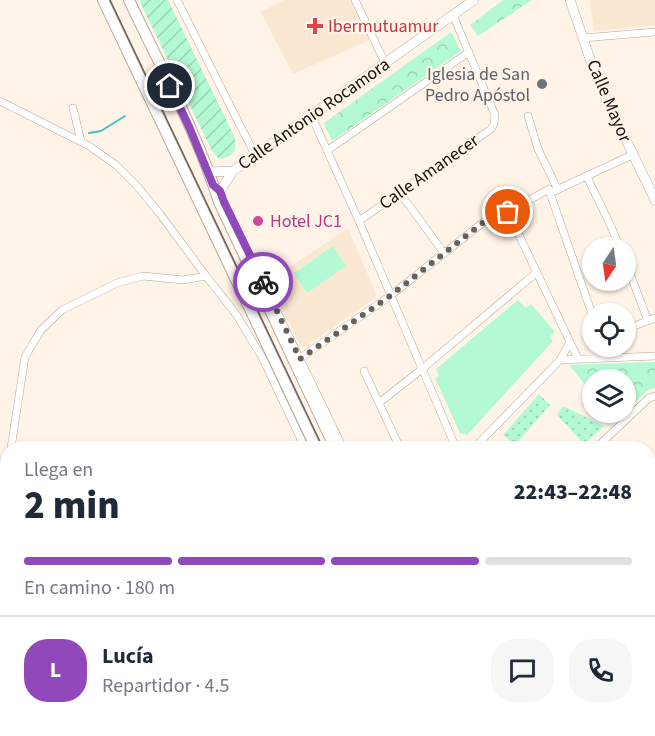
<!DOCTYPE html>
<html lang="es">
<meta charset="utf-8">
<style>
body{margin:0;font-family:"Source Sans 3",sans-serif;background:#f6f6f7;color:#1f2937;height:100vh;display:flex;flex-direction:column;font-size:22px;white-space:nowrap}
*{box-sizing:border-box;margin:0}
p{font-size:20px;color:#747a83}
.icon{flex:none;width:33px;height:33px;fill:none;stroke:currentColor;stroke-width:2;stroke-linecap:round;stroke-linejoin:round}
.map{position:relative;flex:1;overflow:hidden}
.drawer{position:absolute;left:0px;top:441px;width:656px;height:296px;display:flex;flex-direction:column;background:#fff;border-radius:24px 24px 0 0;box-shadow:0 2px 4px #0004}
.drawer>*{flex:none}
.needle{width:39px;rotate:193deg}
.tools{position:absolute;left:582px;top:237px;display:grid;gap:12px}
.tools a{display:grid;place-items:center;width:54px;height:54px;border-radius:50%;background:#fff;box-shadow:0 2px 4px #0004;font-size:30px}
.pin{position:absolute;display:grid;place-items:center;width:51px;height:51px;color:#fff;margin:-26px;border:3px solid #fff;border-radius:50%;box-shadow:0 2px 6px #0007}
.courier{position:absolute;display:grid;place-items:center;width:60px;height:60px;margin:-30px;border:4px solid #9148ba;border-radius:50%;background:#fff;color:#222;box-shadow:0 2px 8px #0007}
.overview em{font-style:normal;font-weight:800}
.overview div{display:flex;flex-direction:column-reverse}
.overview{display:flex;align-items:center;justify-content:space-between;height:102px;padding:0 24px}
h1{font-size:39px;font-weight:800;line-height:45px}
.bar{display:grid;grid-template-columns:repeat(4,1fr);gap:9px 6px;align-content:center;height:72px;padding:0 24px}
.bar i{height:8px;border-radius:4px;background:#e0e1e3}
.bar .selected{background:#9148ba}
.bar p{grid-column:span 4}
.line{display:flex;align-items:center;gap:15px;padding:0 24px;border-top:2px solid #e0e1e3}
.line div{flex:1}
.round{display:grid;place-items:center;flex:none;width:63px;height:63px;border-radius:24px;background:#f6f6f7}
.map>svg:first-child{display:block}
.built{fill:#fbe8d2}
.grass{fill:url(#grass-dots)}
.park{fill:url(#park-crowns)}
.garden{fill:url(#garden-furrows)}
.pitch{fill:#b3fad4}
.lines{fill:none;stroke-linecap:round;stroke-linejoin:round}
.stream{stroke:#4abfc5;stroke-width:2}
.street-casing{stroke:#b5a899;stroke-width:8}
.secondary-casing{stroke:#b5a899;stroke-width:10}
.primary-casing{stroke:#b5a899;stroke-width:12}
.street{stroke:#fff;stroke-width:7}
.secondary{stroke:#fff;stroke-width:9}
.primary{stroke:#fff;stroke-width:10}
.tram{stroke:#6a625b;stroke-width:1.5}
.done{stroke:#686159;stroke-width:6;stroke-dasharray:0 10.8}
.route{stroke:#9148ba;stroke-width:8}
.health-dot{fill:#e0444e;stroke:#fff4e7;stroke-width:2}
.worship-dot{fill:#6b7280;stroke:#fff4e7;stroke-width:2}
.hotel-dot{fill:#d1479c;stroke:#fff4e7;stroke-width:2}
.labels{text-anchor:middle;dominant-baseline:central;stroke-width:4.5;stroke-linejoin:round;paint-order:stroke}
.health-label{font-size:18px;fill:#be3a42;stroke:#fff4e7;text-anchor:start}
.worship-label{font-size:18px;fill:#5b616d;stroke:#fff4e7;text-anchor:end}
.street-label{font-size:18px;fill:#17120d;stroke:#fff4e7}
.hotel-label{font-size:18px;fill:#b23c85;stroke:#fff4e7;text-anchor:start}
</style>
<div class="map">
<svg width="655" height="736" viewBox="0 0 655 736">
<defs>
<pattern id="grass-dots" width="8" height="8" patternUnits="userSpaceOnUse" patternTransform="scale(1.5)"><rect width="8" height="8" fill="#b3fad4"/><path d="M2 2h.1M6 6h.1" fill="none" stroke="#99d5b5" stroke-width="1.8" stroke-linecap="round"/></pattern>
<pattern id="park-crowns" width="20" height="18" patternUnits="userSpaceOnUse" patternTransform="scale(1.5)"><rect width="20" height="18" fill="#b3fad4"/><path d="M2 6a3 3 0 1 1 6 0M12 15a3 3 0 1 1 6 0" fill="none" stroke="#99d5b5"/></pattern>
<pattern id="garden-furrows" width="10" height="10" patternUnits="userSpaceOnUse" patternTransform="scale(1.5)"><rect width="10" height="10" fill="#b3fad4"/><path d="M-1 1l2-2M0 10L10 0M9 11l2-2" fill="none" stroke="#99d5b5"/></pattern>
</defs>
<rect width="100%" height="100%" fill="#fff4e7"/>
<path class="built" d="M284,0h66l20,40 -77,34 -32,-62z
M590,0h65v25l-61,6z
M348,228l28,66 -1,4 -70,49h-3l-2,-1 -31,-65z"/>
<path class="grass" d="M539,394l11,11 -35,40 -12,-10z
M563,406l41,20 -20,18 -27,-29z"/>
<path class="park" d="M503,0h29l-54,36 -8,-11z
M451,32l10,19 -129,90 -8,-18z
M655,362v26l-9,3 -28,30 -8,-8 16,-1v-32h-34v13l-23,-28z
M352,729h58l-6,7h-43z"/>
<path class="garden" d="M139,0h29l66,136c4,14 0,21 -15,23l-7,-8z"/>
<path class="pitch" d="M333,246l13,20 -39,27 -13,-20z
M518,300l8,8 5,-4 24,28 -6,5 4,4 -86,94 -7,-2 -25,-55 4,-2 -3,-7z"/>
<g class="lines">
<path class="stream" d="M89,133l12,-2 24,-15"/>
<defs>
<path id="street" d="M177,0l78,155
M355,0l30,63
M583,38l72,-6
M0,101l89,45 27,19 21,21 23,28 46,62 30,38 27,45 42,89
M73,108l8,33
M311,115l48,106 97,227
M528,116l10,33 20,41
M328,150l141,-98
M587,177l23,47 10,24
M400,193l44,60
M550,193l42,121
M359,221l132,-92 3,-5 1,-9 -42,-100
M253,262l90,186
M626,263l22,58
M626,329l29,-11
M570,342l8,17
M604,346l3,12
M299,359l91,-63 95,-75 23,-9 41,-23 1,4 82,-38
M560,360l95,-4
M364,371l36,77
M379,403l43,-34 115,-97
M11,448l14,-91 16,-27 21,-20 55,-27 26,-7 40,4 23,-4
M474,448l86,-88 10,-18 -62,-130
M596,448l53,-50 6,-2
M648,477l7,13
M0,525l8,-49
M648,565l7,-3
M648,576l7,18
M648,630l7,-3
M218,729l9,7
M429,729l9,7
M623,729l13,7
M126,736l24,-7
M523,736l5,-7
M646,736l9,-15"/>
<path id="secondary" d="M570,0l19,56 15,38 51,106
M208,172l25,-1
M219,202l1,-11 13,-20 241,-171
M416,736l6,-7"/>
<path id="primary" d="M103,0l213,448
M129,0c31,66 68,132 90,202l116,246
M568,729l13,7
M609,729l12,7"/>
</defs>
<use href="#street" class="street-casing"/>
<use href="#secondary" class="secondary-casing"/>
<use href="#primary" class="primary-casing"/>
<use href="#street" class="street"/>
<use href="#secondary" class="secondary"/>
<use href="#primary" class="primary"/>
<path class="tram" d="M110,0l213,448
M583,729l12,7"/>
</g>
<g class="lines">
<path class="done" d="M263,282l37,77 90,-63 95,-75 23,-9"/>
<path class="route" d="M170,86l20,43 23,56 7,6 4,11 39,80"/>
</g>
<path class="health-dot" d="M312 17h6v6h6v6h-6v6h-6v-6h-6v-6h6z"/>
<circle class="worship-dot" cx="542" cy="84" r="6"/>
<circle class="hotel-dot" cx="258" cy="221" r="6"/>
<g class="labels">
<g class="health-label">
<text x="328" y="26">Ibermutuamur</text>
</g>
<g class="worship-label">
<text x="530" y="74">Iglesia de San<tspan x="530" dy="21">Pedro Apóstol</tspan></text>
</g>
<g class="street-label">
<text transform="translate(609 101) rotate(67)">Calle Mayor</text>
<text transform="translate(314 114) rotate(-35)">Calle Antonio Rocamora</text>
<text transform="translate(429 172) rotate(-35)">Calle Amanecer</text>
</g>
<g class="hotel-label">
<text x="270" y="221">Hotel JC1</text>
</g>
</g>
</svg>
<div class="tools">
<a><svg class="needle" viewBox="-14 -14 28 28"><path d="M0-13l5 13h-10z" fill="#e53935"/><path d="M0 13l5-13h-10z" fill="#747a83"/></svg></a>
<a><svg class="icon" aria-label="locate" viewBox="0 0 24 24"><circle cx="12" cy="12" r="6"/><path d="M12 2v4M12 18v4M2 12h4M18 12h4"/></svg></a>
<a><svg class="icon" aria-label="layers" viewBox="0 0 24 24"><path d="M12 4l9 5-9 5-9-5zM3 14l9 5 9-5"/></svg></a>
</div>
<div class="pin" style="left:508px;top:212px;background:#ea580c"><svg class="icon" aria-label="bag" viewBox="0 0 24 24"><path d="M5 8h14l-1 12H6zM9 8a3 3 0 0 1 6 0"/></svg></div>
<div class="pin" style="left:170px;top:86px;background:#1f2937"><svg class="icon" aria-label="home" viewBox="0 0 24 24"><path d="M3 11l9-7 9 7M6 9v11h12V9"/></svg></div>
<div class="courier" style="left:263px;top:282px"><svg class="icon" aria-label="bike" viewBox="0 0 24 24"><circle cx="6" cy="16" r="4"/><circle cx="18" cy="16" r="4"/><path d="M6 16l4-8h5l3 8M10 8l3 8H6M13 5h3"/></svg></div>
<section class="drawer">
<div class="overview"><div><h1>2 min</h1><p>Llega en</p></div><em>22:43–22:48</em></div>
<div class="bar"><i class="selected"></i><i class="selected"></i><i class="selected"></i><i></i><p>En camino · 180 m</p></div>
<div class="line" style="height:108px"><b class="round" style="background:#9148ba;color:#fff">L</b><div><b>Lucía</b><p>Repartidor · 4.5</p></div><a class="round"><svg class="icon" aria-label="chat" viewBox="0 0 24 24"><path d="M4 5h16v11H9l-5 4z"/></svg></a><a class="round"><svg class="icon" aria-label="phone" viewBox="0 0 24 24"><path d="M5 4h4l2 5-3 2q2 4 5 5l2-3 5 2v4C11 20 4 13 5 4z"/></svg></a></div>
</section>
</div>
